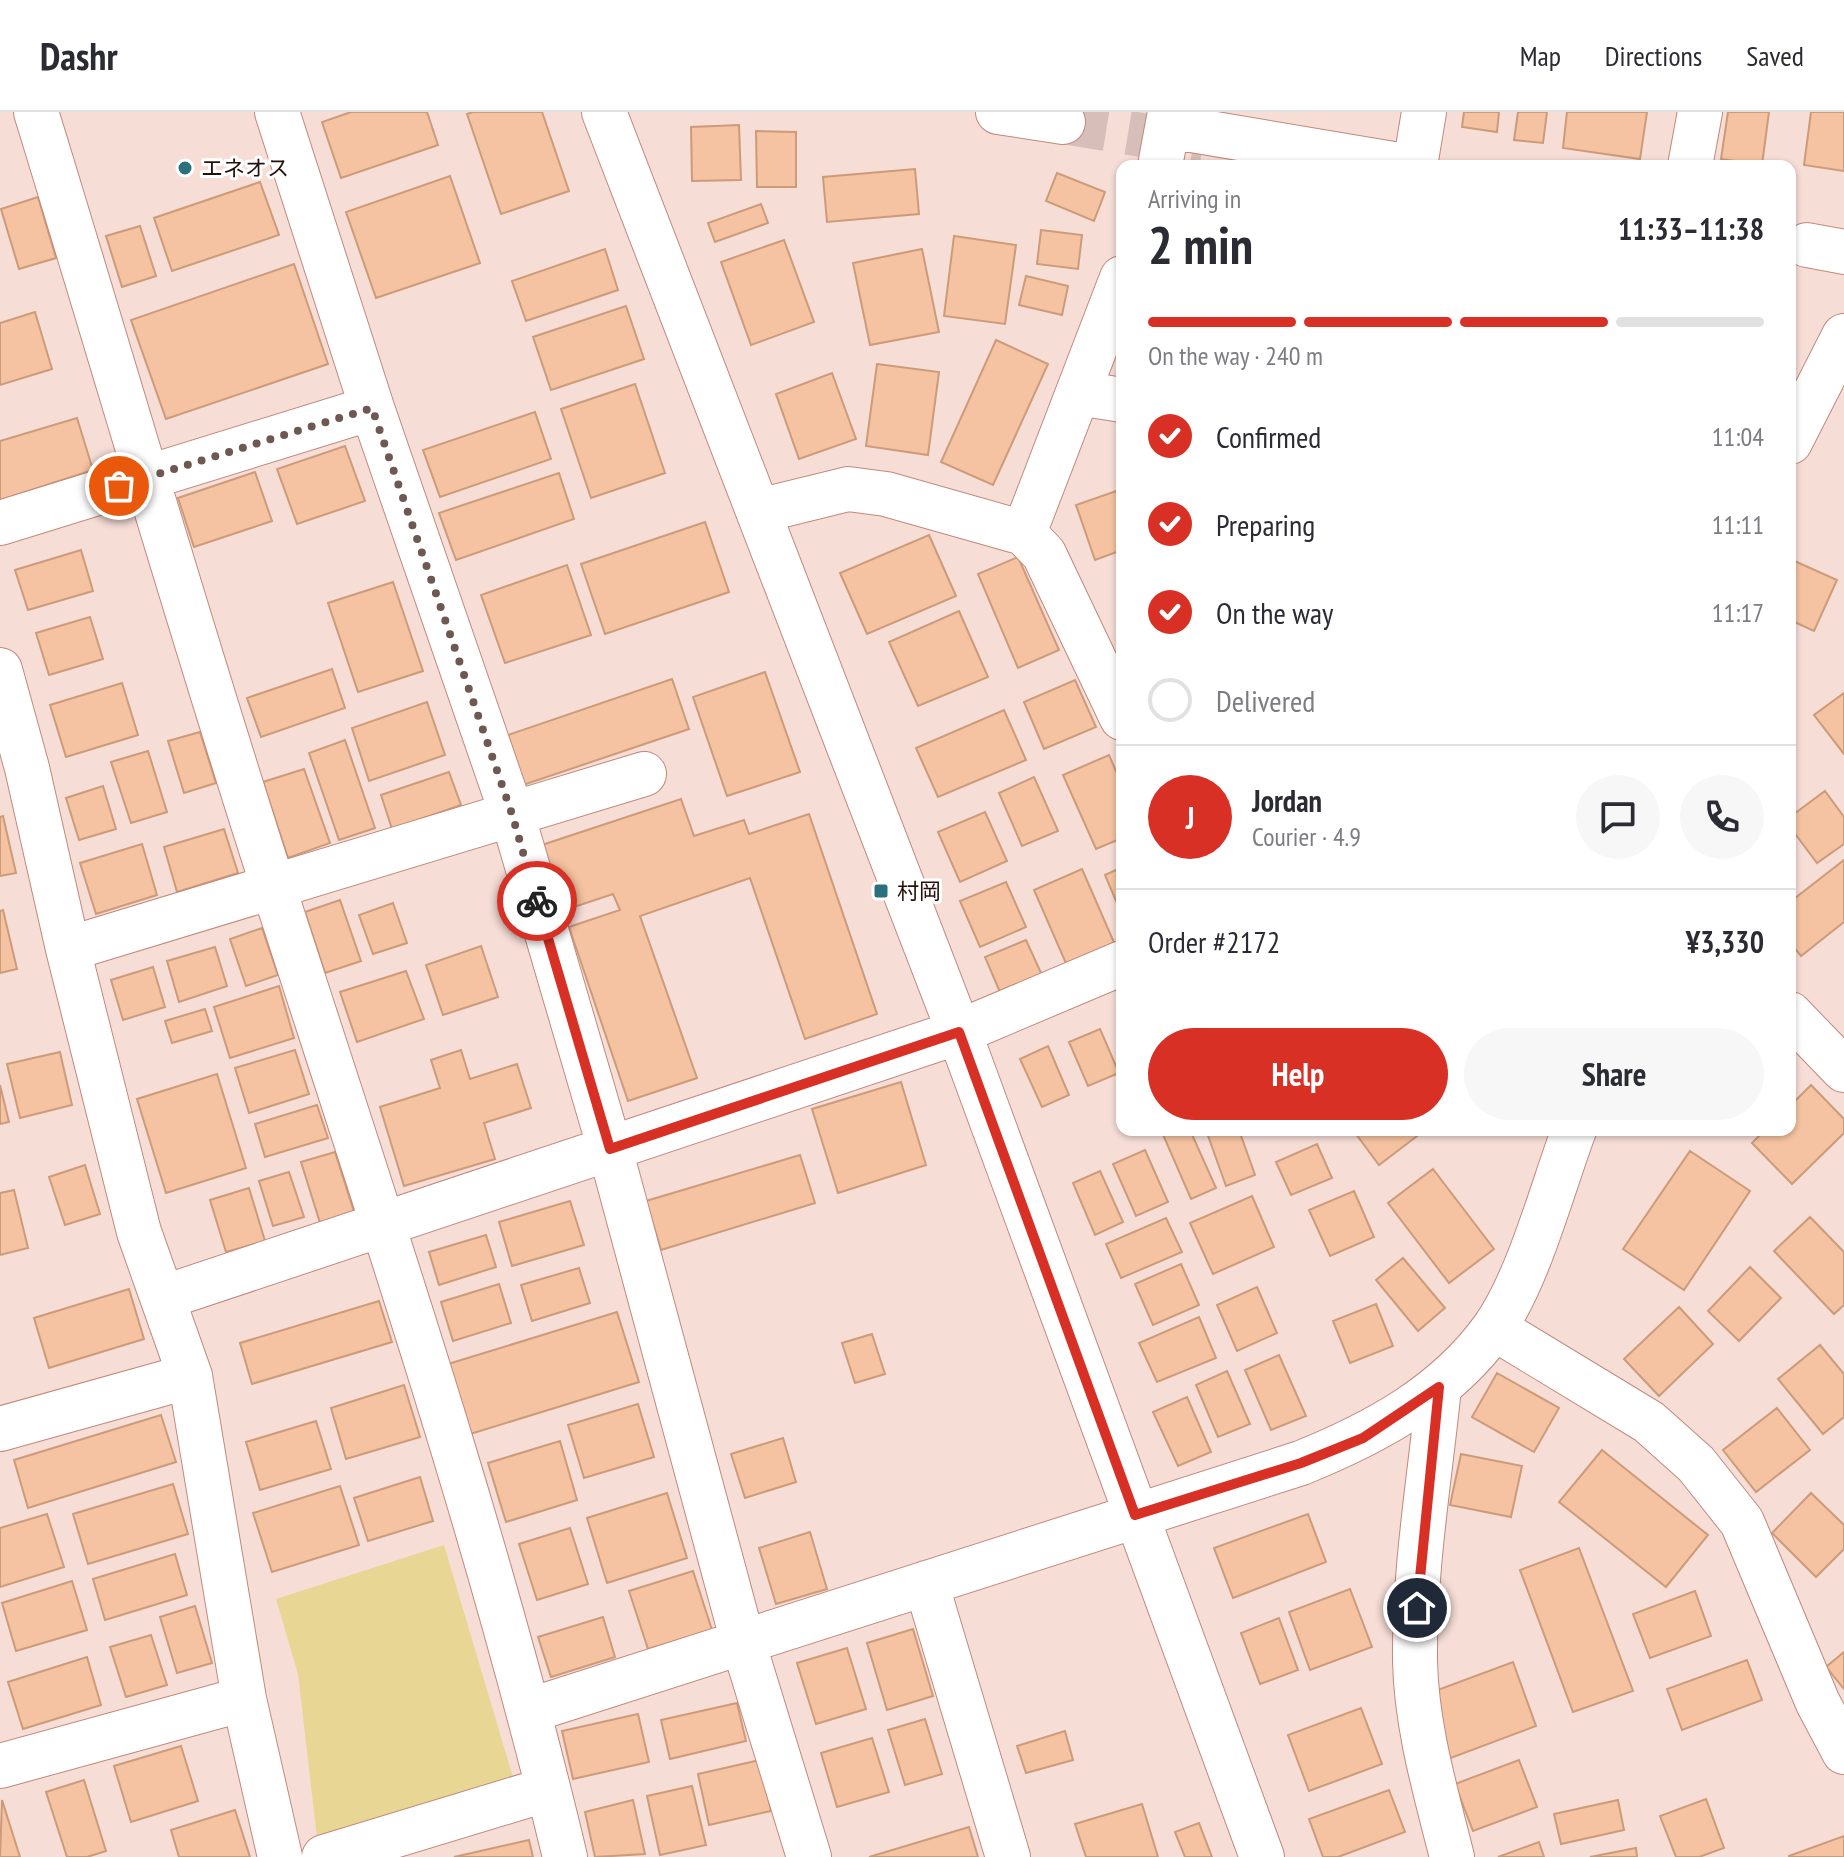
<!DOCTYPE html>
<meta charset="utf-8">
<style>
body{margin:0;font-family:"PT Sans Narrow","Noto Sans JP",sans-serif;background:#f7f7f7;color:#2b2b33;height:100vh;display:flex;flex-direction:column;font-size:30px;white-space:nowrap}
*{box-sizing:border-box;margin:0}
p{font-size:26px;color:#7c7c81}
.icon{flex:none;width:44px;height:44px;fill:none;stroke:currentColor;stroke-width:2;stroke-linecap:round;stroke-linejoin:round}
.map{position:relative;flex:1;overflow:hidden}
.panel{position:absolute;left:1116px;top:48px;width:680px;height:976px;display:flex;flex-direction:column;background:#fff;border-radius:16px;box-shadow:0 2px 6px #0004}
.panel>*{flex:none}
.pin{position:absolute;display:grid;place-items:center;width:68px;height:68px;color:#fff;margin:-34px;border:4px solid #fff;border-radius:50%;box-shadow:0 2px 8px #0007}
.courier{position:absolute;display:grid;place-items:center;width:80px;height:80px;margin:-40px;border:6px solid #d93025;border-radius:50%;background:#fff;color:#222;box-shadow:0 2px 10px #0007}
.overview em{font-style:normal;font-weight:800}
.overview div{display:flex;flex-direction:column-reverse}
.overview{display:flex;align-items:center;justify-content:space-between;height:136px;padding:0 32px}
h1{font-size:52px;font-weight:800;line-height:60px}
.bar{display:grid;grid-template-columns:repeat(4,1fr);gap:12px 8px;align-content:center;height:96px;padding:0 32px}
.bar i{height:10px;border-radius:6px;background:#e1e1e2}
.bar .selected{background:#d93025}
.bar p{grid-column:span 4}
.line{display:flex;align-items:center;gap:20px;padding:0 32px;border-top:2px solid #e1e1e2}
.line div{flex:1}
.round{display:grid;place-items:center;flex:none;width:84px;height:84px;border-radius:42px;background:#f7f7f7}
ol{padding:0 32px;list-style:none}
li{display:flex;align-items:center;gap:24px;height:88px}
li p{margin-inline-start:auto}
li .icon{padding:8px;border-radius:50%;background:#d93025;color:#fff;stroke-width:4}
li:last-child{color:#7c7c81}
li i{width:44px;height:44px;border:4px solid #e1e1e2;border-radius:50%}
.action{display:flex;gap:16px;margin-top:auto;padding:16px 32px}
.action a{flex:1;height:92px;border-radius:48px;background:#d93025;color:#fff;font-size:32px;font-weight:800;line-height:92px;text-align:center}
.action a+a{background:#f7f7f7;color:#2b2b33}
header{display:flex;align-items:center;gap:48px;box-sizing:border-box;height:112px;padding:0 40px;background:#fff;border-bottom:2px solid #e1e1e2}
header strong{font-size:38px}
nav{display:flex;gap:44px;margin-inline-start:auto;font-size:28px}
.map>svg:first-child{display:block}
.green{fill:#e8d694}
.building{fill:#f5c3a1;stroke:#cc9b7a;stroke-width:2}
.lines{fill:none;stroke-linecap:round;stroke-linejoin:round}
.minor-tunnel{stroke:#d7beb8;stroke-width:44;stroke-dasharray:44 22;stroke-linecap:butt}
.minor-casing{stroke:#c2897b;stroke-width:46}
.minor{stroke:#fff;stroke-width:44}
.done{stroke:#6e5852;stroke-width:8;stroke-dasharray:0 14.4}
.route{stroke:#d93025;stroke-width:10}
.poi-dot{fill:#2b707f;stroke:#fff;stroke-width:3}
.labels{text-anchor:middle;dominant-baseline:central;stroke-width:6;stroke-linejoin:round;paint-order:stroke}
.poi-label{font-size:22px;fill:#25100b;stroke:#fff;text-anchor:start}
</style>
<header>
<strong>Dashr</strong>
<nav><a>Map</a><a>Directions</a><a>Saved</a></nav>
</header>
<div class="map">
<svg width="1844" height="1745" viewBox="0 0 1844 1745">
<rect width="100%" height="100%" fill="#f6ddd6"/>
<path class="green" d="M444,1433l70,236 -197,57 -19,-164 -22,-75z"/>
<path class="building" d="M351,0h76l11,33 -97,33 -19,-56z
M473,0h69l27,79 -68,23 -34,-100z
M1464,0h35l-2,20 -35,-5z
M1518,0h29l-4,31 -29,-3z
M1567,0h80l-7,47 -77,-11z
M1728,0h41l-7,53 -41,-6z
M1811,0h33v59l-40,-6z
M739,13l2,55 -49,1 -1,-54z
M756,19l40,1v55h-39z
M915,57l4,45 -92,8 -4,-45z
M1057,61l48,19 -11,29 -48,-20z
M450,64l30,87 -104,35 -30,-86z
M260,70l19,53 -107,36 -18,-53z
M38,85l18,61 -37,11 -18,-60z
M761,92l7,19 -53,19 -7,-19z
M140,114l16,50 -34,11 -16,-51z
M1041,118l41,5 -4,34 -41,-5z
M954,124l62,9 -11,79 -61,-8z
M784,128l30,82 -63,23 -30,-83z
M605,137l13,41 -92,31 -14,-40z
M922,137l17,83 -69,13 -17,-82z
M294,152l34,100 -162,55 -35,-99z
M1026,164l42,10 -6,29 -43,-10z
M626,194l18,53 -93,31 -18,-53z
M35,200l17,57 -52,16v-62z
M996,228l52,24 -55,121 -52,-23z
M877,252l62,8 -11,83 -62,-9z
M832,261l24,66 -57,20 -23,-65z
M635,272l30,89 -74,25 -30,-89z
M535,300l16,47 -111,38 -17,-47z
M77,306l16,52 -93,30v-59z
M345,334l20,55 -68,23 -20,-55z
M255,360l17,49 -78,26 -16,-49z
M559,361l15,46 -118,41 -17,-47z
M1122,377v61l-27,10 -19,-55z
M705,410l24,70 -124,42 -24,-70z
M929,423l27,61 -89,38 -27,-61z
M81,438l12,41 -65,19 -13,-40z
M1018,445l41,93 -41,18 -40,-94z
M1790,447l47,21 -23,51 -24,-11z
M567,453l24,70 -86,28 -24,-68z
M393,470l30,89 -65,21 -30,-89z
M959,499l29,66 -70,29 -29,-64z
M90,505l13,42 -54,16 -13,-42z
M332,557l13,39 -84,29 -14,-39z
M765,560l35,100 -73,24 -34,-99z
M672,567l17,50 -166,56 -18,-49z
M1075,568l21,47 -52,22 -20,-47z
M122,571l16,52 -72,22 -16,-52z
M1844,581v61l-30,-39z
M427,590l18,53 -76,26 -17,-53z
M1004,598l22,50 -88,37 -22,-49z
M200,620l16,51 -32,10 -16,-52z
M345,628l30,88 -36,12 -30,-87z
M148,639l19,61 -36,11 -20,-61z
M1109,643l13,30v53l-26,11 -33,-74z
M304,657l26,74 -42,15 -25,-76z
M449,660l12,33 -69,24 -11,-34z
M1034,665l24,54 -36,15 -23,-53z
M103,674l13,43 -37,11 -13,-42z
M1825,679l19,26v27l-27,19 -27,-36v-10z
M681,687l13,37 50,-16 5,14 60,-20 68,200 -72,25 -55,-161 -110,38 57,162 -69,23 -59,-174 51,-17 -7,-16 -48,16 -23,-65z
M985,700l22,49 -47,21 -22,-50z
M3,704l13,57 -16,3v-59z
M224,717l14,44 -61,19 -13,-45z
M142,732l15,51 -61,19 -16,-51z
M1844,748v62l-43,34 -11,-14v-40z
M1122,755v48l-17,-40z
M1082,757l34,78 -48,21 -34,-78z
M1006,770l20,45 -46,20 -20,-46z
M340,788l21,61 -36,12 -20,-61z
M393,791l14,40 -34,11 -14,-39z
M3,798l14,59 -17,4v-62z
M262,816l16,47 -32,11 -16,-47z
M1026,828l21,46 -42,18 -20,-47z
M481,834l17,51 -55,18 -17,-50z
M215,835l12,39 -48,16 -12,-41z
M153,855l12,40 -42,13 -12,-40z
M406,859l18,48 -67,23 -17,-50z
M279,874l15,52 -64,20 -16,-51z
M205,897l7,22 -40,12 -7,-22z
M1100,917l19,44 -31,13 -19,-44z
M1048,934l21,49 -27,12 -22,-48z
M295,938l14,44 -60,19 -14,-45z
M461,938l9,29 47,-15 14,44 -47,15 11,36 -91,27 -24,-79 60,-19 -9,-28z
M60,940l12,53 -52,13 -13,-54z
M217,962l29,94 -80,25 -29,-94z
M901,970l25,83 -88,28 -26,-84z
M0,973l9,37 -9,2z
M1811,973l33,34v14l-52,51 -40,-41 13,-13h25v-24z
M317,993l11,33 -63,19 -10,-33z
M1161,1018h29l26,58 -25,11z
M1206,1018h33l16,45 -29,11z
M1353,1018h72l-46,35z
M1317,1032l15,34 -41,17 -15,-33z
M1145,1038l23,52 -32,14 -23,-52z
M1690,1039l60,40 -66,99 -61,-41z
M335,1040l20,63 -34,11 -20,-64z
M800,1043l15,48 -154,47 -15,-49z
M85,1053l15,49 -35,11 -16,-48z
M1433,1057l61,80 -45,34 -61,-80z
M1100,1059l23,51 -28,13 -22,-52z
M289,1060l15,45 -31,9 -14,-45z
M249,1076l16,53 -39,11 -16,-52z
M14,1078l14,58 -28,7v-62z
M1354,1079l20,46 -44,19 -21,-46z
M1252,1084l22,51 -61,27 -23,-51z
M570,1089l14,44 -72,21 -13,-44z
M1810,1105l34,35v53l-10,9 -60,-63z
M1166,1106l16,34 -61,26 -15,-34z
M486,1123l10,32 -57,18 -10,-33z
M1403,1146l42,50 -27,23 -42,-51z
M1181,1152l18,41 -46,20 -18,-41z
M1750,1155l31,31 -42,43 -31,-30z
M579,1156l11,35 -58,18 -11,-36z
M499,1172l12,39 -58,18 -12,-39z
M1257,1175l20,46 -40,18 -20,-46z
M129,1177l15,50 -95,29 -15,-50z
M379,1189l13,41 -140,42 -12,-41z
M1376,1192l17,42 -43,17 -17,-42z
M1679,1195l34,37 -54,52 -35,-37z
M617,1200l22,70 -172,53 -22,-70z
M1199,1205l17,41 -59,24 -18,-39z
M872,1222l13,40 -30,9 -13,-40z
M1820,1233l24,29v43l-21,17 -45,-55z
M1279,1243l27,61 -35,14 -26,-60z
M1227,1259l23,53 -32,13 -22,-52z
M1497,1261l62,35 -25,44 -62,-35z
M404,1273l16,52 -74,22 -15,-51z
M1187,1285l24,55 -33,14 -25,-54z
M638,1292l16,53 -70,21 -16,-53z
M1777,1296l33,42 -54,42 -33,-42z
M161,1303l15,47 -148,46 -14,-48z
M316,1309l15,48 -71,21 -14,-48z
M783,1326l13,44 -51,16 -14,-44z
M560,1329l17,59 -71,22 -18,-59z
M1602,1338l106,85 -42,52 -107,-85z
M1461,1342l61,12 -11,51 -61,-12z
M420,1365l13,44 -65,20 -14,-43z
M173,1372l15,50 -100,30 -15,-50z
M340,1374l19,59 -87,27 -19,-59z
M667,1381l20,65 -80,25 -20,-65z
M1811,1381l33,32v24l-28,28 -44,-44z
M47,1402l17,53 -64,20v-59z
M1308,1402l18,48 -93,36 -19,-50z
M570,1416l18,56 -51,16 -18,-56z
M810,1420l17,57 -51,15 -17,-56z
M1579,1436l54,143 -60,21 -53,-142z
M175,1442l12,41 -82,25 -12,-41z
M693,1459l19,59 -64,19 -19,-58z
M72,1469l15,49 -71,21 -14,-48z
M1350,1477l22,58 -62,23 -21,-58z
M1695,1479l16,45 -61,22 -17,-44z
M195,1494l17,57 -35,10 -17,-56z
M603,1505l12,40 -64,20 -13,-40z
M1279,1506l19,52 -38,14 -19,-51z
M913,1517l20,67 -46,14 -20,-67z
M151,1523l16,50 -41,12 -16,-50z
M847,1536l19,61 -50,15 -19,-61z
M1844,1540v37l-18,-22z
M87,1545l14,48 -78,24 -15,-47z
M1747,1548l15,40 -80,30 -15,-41z
M1513,1550l23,64 -88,33 -24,-64z
M737,1591l9,38 -76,18 -9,-39z
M1361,1596l21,56 -73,27 -21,-56z
M638,1602l11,48 -76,17 -11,-48z
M925,1607l17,55 -37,11 -17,-55z
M1065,1619l8,29 -47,13 -9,-27z
M872,1626l17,54 -52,15 -16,-54z
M181,1634l17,55 -67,21 -17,-56z
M760,1648l11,51 -62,14 -11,-51z
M1519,1648l18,47 -64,24 -18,-47z
M84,1668l22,71 -19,6h-20l-21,-65z
M692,1674l14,59 -46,10 -13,-59z
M1389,1678l16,42 -67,25h-15l-14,-38z
M1706,1687l18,49 -25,9h-23l-16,-41z
M2,1688l18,57h-20z
M633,1688l12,54 -50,3 -10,-45z
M1618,1688l6,30 -63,14 -7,-30z
M1142,1692l16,53h-72l-11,-33z
M235,1698l15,47h-71l-8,-27z
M1199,1711l13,34h-27l-10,-25z
M969,1715l9,30h-109z
M1844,1724v21h-55v-1z
M529,1728l4,17h-79z
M1539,1730l5,15h-46z
M1636,1736l1,9h-47z"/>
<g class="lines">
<path class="minor-tunnel" d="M1063,10l140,23"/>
<defs>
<path id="minor" d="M36,0c80,260 155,521 239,780 103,319 212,638 290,965
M277,0l95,296 140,406 98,335 133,493 66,215
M604,0l355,920 303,825
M998,0l65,10
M1168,14l237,40
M1160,54l10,-54
M1415,54l9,-54
M1690,54l10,-54
M1807,133l37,7
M1078,281l44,7
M1790,330l54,-106
M759,399l89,-22 38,5 138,39 20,21 78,164
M0,411l372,-115
M1024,421l98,-255
M0,558l27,98 41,181 71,283 51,144 54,323 36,158
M68,837l576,-175
M1790,902l54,56
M165,1185l794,-265 163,-69
M1494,1216l155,94 47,42 46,58 76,181 26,49
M1439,1275c-9,90 -25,182 -24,273 1,66 21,133 37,197
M0,1317l190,-53
M926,1471l82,274
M528,1599l773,-248c74,-30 145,-68 193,-135 35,-50 58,-139 80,-198
M0,1654l244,-67
M324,1745l224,-68"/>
</defs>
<use href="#minor" class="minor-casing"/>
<use href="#minor" class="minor"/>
</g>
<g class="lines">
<path class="done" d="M119,374l253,-78 140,406 25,87"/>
<path class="route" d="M537,789l73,248 349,-117 176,483 166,-52 62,-25 76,-51 -22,221"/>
</g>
<g class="poi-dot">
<circle cx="185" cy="56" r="8"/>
<rect x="873" y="771" width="16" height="16" rx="4"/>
</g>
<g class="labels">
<g class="poi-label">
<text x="201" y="56">エネオス</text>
<text x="897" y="779">村岡</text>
</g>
</g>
</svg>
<div class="pin" style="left:119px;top:374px;background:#ea580c"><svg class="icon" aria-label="bag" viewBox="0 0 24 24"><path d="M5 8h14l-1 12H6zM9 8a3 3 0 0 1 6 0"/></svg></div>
<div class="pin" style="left:1417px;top:1496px;background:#1f2937"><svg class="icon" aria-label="home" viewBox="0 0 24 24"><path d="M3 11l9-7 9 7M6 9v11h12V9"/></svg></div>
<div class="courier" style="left:537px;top:789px"><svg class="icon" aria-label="bike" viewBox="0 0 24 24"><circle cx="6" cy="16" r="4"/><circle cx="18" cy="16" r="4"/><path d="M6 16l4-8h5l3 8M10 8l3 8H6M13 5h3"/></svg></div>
<section class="panel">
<div class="overview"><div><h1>2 min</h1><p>Arriving in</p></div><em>11:33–11:38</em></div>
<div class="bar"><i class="selected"></i><i class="selected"></i><i class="selected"></i><i></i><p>On the way · 240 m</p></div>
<ol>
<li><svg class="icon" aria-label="check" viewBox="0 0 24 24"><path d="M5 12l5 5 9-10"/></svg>Confirmed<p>11:04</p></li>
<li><svg class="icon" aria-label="check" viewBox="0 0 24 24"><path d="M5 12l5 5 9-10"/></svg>Preparing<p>11:11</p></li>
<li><svg class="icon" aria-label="check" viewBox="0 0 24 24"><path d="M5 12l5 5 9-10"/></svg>On the way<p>11:17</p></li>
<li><i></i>Delivered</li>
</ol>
<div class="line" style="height:144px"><b class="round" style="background:#d93025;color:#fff">J</b><div><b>Jordan</b><p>Courier · 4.9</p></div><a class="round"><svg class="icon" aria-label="chat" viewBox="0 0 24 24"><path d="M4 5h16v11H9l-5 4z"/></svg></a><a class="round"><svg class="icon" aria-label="phone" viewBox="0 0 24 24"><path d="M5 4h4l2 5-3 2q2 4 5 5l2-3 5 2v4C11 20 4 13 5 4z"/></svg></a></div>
<div class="line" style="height:104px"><div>Order #2172</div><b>¥3,330</b></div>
<div class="action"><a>Help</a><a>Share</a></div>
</section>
</div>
